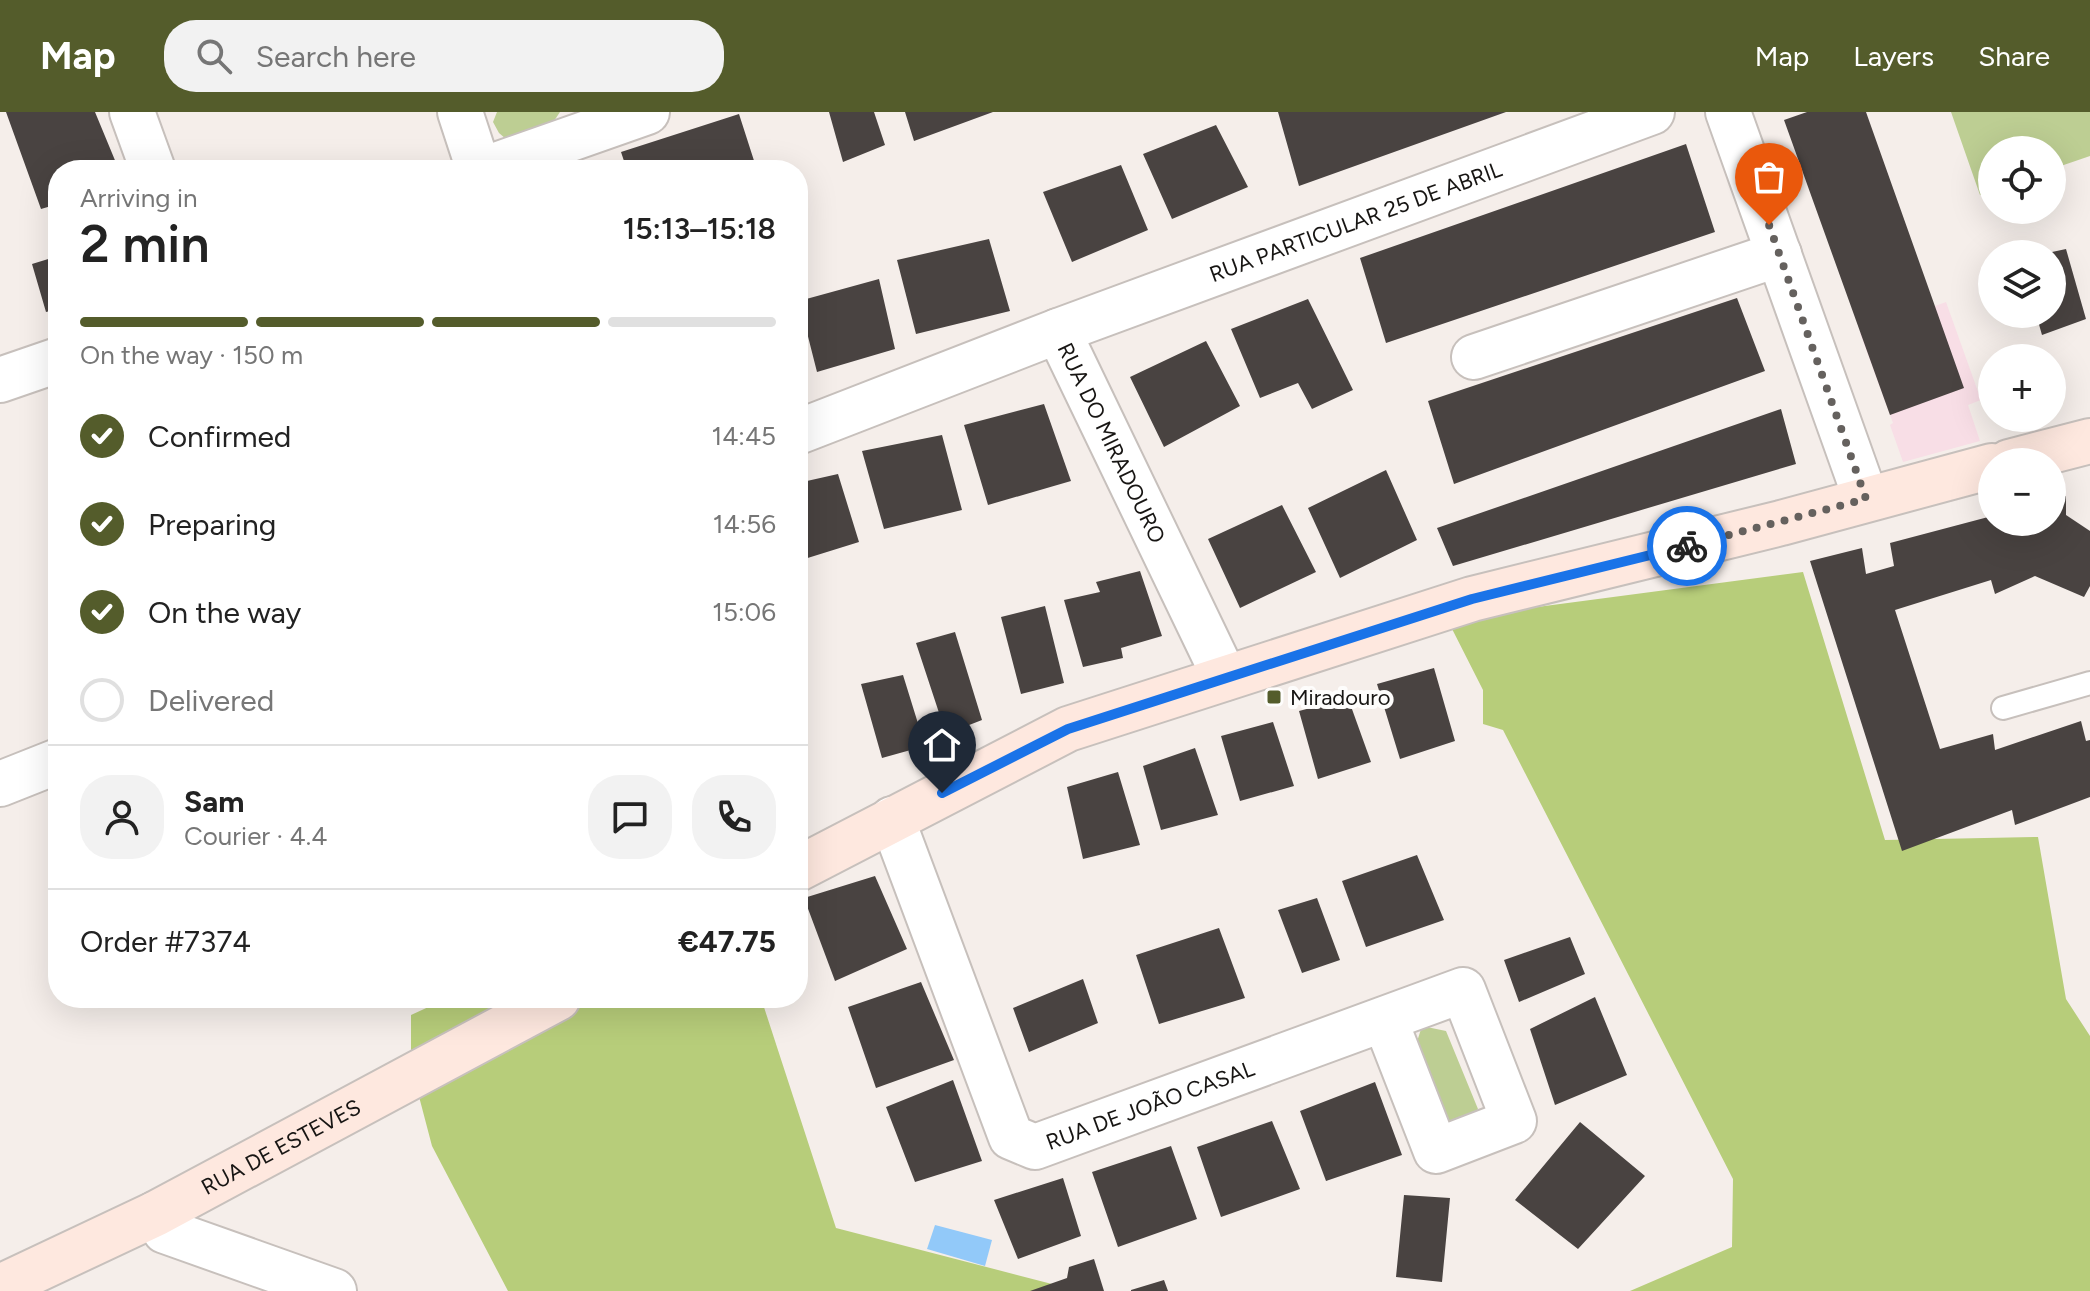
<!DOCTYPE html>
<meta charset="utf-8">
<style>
body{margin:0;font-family:Figtree,sans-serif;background:#f2f2f2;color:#222;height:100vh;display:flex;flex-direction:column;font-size:30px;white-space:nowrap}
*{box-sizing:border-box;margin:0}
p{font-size:26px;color:#767676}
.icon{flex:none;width:44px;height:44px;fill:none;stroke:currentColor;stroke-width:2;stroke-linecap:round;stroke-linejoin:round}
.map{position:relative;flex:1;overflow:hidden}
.panel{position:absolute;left:48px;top:48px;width:760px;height:848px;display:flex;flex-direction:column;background:#fff;border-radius:32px;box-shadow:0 8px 32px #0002}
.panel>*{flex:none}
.controls{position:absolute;left:1978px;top:24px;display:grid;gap:16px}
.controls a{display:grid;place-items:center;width:88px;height:88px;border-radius:50%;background:#fff;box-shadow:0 8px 32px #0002;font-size:40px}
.pin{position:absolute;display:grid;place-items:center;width:68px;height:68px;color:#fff;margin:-82px -34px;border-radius:50% 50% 50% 0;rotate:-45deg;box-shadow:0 0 8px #0007}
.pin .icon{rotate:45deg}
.courier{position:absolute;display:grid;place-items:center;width:80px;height:80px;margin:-40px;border:6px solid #1a73e8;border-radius:50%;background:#fff;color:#222;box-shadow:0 2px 10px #0007}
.overview em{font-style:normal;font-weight:600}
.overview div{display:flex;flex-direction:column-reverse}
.overview{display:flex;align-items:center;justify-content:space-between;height:136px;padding:0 32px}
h1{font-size:52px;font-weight:600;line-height:60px}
.bar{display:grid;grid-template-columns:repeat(4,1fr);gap:12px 8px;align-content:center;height:96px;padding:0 32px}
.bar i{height:10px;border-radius:6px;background:#e0e0e0}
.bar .active{background:#545c2b}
.bar p{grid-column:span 4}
.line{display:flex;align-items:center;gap:20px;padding:0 32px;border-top:2px solid #e0e0e0}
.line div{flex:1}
.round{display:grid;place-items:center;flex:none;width:84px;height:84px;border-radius:32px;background:#f2f2f2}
ol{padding:0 32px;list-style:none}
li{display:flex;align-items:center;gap:24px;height:88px}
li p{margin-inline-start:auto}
li .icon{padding:8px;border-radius:50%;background:#545c2b;color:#fff;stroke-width:4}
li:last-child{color:#767676}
li i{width:44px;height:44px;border:4px solid #e0e0e0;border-radius:50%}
header{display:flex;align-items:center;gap:48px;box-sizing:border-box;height:112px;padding:0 40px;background:#545c2b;color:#fff}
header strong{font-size:38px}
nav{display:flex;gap:44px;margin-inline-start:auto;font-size:28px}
.search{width:560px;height:72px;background:#f2f2f2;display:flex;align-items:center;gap:20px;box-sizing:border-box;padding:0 28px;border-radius:32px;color:#767676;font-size:30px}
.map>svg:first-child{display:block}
.education{fill:#f8dee6}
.green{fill:#bdce93}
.forest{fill:#b7cd7a}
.water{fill:#92c9f9}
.building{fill:#494341}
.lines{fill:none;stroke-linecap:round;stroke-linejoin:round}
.lane-casing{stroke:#c7c0bc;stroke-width:26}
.street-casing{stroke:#c7c0bc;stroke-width:48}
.secondary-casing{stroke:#c7c0bc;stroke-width:48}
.lane{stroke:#fff;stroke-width:22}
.street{stroke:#fff;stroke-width:44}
.secondary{stroke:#fee8df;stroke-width:44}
.done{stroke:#65615e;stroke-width:8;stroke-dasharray:0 14.4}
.route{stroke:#1a73e8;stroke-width:10}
.poi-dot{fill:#545c2b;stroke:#fefdfc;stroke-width:3}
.labels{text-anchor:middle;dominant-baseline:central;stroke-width:8;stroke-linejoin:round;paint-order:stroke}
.street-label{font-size:22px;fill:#171513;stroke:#fefdfc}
.poi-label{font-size:22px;fill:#171513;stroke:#fefdfc;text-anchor:start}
</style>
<header>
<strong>Map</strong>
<div class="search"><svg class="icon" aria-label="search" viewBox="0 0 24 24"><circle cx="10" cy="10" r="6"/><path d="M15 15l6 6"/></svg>Search here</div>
<nav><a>Map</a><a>Layers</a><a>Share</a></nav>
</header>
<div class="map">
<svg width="2090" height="1179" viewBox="0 0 2090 1179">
<rect width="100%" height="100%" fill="#f5eeea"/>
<path class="education" d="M1946,190l35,98 -13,5 12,36 -77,21 -13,-37 3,-2 -33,-90z"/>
<path class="green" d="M497,0h63l-12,18 -42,9 -7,-6 -6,-11z
M1951,0h139v44l-38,13v-19h-60v40l-12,5z
M1422,914l24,5 32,78 -12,18 -24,-7 -27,-72z"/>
<path class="forest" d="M1803,460l82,268 153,-3 28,162 24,37v255h-460l102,-44 1,-68 -230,-449 -20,-6v-34l-36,-71z
M448,886h313l75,230 243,63h-571l-76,-145 -21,-80v-51z"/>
<path class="water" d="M935,1113l57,15 -7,26 -58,-17z"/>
<path class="building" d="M6,0h89l24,58h-61v34l-17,5z
M829,0h45l11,33 -42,17z
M905,0h88l-79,29z
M1278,0h228l-207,74z
M1807,0h59l98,276 -74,27 -106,-295z
M739,2l18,56h-130l-6,-18z
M1216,13l32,62 -76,32 -29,-65z
M1686,32l29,88 -329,111 -26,-85z
M1121,53l27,65 -76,32 -29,-70z
M989,127l21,72 -94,23 -19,-74z
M2066,137l20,70 -44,16 -6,-21h16v-62z
M58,144v53l-12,3 -14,-48z
M879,167l16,70 -78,23 -18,-71z
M1737,186l28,73 -311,113 -26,-83z
M1308,187l45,91 -41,19 -14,-26 -38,15 -29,-69z
M1206,229l34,65 -76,41 -34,-70z
M1044,292l27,77 -83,24 -24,-80z
M1781,297l15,55 -343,102 -16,-38z
M942,323l20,75 -78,19 -22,-78z
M1386,358l31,70 -77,38 -32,-70z
M838,362l21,68 -61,19v-78z
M2066,384v19l24,16v55l-6,11 -49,-21 -40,18 -4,-14 -96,30 45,139 53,-15 2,16 86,-29 5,20 4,-1v57l-75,28 -3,-15 -110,41 -92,-290 52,-13 4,26 28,-8 -4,-23 102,-27v6h60v-22z
M1282,393l34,67 -76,36 -32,-69z
M1140,459l22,65 -41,12 2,10 -40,9 -19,-67 36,-8 -4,-10z
M1045,494l19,77 -43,11 -20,-77z
M955,520l27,88 -36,14 -30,-91z
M1434,556l21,73 -55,18 -23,-75z
M903,563l22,71 -43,12 -21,-74z
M1348,586l23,64 -53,17 -19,-68z
M1273,610l21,64 -54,15 -19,-65z
M1195,636l23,67 -57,15 -18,-64z
M1118,660l22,73 -57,14 -16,-72z
M1417,743l27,65 -78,27 -24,-66z
M875,764l32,73 -72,32 -31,-83z
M1317,786l23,62 -38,13 -24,-63z
M1219,816l26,70 -86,26 -23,-69z
M1570,825l15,37 -66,28 -15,-42z
M1083,867l15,44 -69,29 -16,-44z
M921,870l33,78 -78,28 -28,-81z
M1595,885l32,78 -72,30 -25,-76z
M953,968l29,81 -67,21 -29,-75z
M1375,970l27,73 -76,26 -26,-70z
M1272,1009l28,68 -79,28 -24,-70z
M1580,1010l65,54 -67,73 -63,-49z
M1171,1034l26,73 -79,28 -26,-75z
M1063,1066l18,58 -63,23 -24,-59z
M1404,1083l46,3 -8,84 -46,-5z
M1094,1147l10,32h-74l37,-13 2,-11z
M1164,1168l4,11h-37v-1z"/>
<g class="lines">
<defs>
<path id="lane" d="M2003,596l87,-25"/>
<g id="street">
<path d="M132,0l21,58"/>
<path d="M460,0l19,58"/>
<path d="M1728,0l138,387"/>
<path d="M482,58l165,-58"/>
<path id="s1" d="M1058,219l167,347"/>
<path d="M1474,245l305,-103"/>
<path d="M0,268l58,-20"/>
<path id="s2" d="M798,320l260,-101 594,-219"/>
<path d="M0,672l58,-23"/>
<path id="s3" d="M892,707l119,318 24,10 428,-157 51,131 -78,30 -51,-131"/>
<path d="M155,1102l10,17 169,60"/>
</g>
<g id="secondary">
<path d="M2009,350l81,-21"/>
<path d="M798,757l270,-140 404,-130 309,-76 211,-57"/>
<path id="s4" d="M0,1175l155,-73 403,-216"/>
</g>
</defs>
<use href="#lane" class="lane-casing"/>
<use href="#street" class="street-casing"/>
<use href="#secondary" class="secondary-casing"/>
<use href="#lane" class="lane"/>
<use href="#street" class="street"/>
<use href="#secondary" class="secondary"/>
</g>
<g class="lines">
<path class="done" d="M1687,434l179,-47 -97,-274"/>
<path class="route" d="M942,681l126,-64 404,-130 215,-53"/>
</g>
<rect class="poi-dot" x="1266" y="577" width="16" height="16" rx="4"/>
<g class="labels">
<g class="street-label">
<text stroke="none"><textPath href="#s2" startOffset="596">RUA PARTICULAR 25 DE ABRIL</textPath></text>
<text stroke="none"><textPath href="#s1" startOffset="124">RUA DO MIRADOURO</textPath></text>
<text stroke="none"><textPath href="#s3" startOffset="488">RUA DE JOÃO CASAL</textPath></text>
<text stroke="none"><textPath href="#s4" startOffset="314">RUA DE ESTEVES</textPath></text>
</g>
<g class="poi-label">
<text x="1290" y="585">Miradouro</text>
</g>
</g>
</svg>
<div class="controls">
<a><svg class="icon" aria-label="locate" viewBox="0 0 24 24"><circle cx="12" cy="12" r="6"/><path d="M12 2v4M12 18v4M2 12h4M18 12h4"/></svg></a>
<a><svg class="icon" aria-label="layers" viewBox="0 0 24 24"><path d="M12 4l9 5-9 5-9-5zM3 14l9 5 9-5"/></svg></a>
<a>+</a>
<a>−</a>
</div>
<div class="pin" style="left:1769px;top:113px;background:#ea580c"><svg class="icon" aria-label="bag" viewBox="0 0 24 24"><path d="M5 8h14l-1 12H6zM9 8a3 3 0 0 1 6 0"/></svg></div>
<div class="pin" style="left:942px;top:681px;background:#1f2937"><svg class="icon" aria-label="home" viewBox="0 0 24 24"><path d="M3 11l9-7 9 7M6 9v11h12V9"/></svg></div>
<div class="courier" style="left:1687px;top:434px"><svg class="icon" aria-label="bike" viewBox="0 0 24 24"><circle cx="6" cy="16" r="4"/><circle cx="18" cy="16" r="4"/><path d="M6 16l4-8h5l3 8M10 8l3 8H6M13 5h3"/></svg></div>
<section class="panel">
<div class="overview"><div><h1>2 min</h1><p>Arriving in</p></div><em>15:13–15:18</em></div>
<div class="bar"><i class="active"></i><i class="active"></i><i class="active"></i><i></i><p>On the way · 150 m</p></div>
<ol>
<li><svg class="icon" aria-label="check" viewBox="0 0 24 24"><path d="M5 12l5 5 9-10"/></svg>Confirmed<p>14:45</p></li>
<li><svg class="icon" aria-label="check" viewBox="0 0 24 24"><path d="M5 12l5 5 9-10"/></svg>Preparing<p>14:56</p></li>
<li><svg class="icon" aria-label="check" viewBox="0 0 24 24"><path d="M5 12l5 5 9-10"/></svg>On the way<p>15:06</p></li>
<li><i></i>Delivered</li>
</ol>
<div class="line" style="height:144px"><a class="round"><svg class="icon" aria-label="person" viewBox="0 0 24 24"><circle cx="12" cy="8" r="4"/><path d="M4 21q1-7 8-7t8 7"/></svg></a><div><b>Sam</b><p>Courier · 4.4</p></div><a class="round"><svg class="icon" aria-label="chat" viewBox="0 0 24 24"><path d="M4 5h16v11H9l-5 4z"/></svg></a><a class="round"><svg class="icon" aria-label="phone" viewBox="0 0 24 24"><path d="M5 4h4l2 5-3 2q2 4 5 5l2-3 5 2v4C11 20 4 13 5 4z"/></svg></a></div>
<div class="line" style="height:104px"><div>Order #7374</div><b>€47.75</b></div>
</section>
</div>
